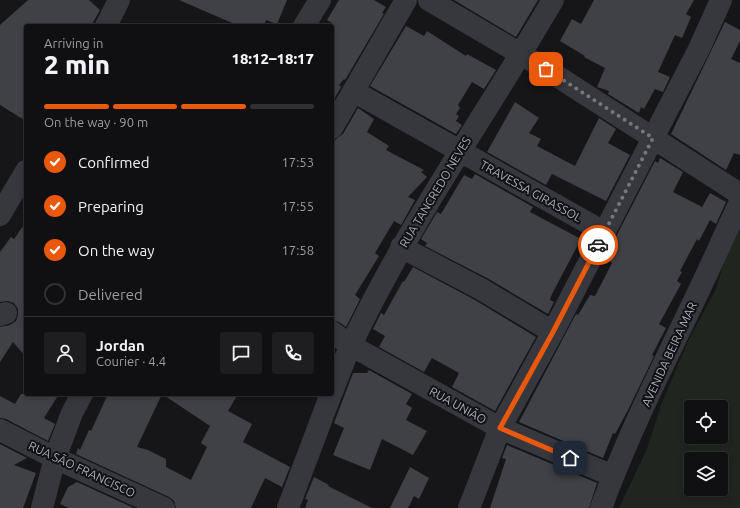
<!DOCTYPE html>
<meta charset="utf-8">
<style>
body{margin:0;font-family:Ubuntu,sans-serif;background:#1e1e20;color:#f1f3f6;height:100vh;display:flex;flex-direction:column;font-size:15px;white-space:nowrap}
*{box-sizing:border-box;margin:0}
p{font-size:13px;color:#9c9d9f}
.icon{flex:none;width:22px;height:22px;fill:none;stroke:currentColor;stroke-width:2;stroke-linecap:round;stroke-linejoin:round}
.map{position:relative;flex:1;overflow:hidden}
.details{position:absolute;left:24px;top:24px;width:310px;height:372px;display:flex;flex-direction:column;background:#101012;border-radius:4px;box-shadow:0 2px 6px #0003,0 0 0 1px #303032}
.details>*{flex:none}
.controls{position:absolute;left:684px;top:400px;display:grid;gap:8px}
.controls a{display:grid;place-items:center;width:44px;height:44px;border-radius:4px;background:#101012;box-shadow:0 2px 6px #0003,0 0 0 1px #303032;font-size:20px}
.pin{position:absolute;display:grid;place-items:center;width:34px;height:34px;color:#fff;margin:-17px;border-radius:8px;box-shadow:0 2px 6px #0006}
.courier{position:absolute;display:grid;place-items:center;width:40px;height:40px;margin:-20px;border:3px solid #ea580c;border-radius:50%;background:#fff;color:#222;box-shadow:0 1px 5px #0007}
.head em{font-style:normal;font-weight:800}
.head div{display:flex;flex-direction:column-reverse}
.head{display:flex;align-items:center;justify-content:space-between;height:68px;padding:0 20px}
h1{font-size:26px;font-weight:800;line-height:30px}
.bar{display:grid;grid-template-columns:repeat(4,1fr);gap:6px 4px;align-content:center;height:48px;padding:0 20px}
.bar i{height:5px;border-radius:3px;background:#303032}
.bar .on{background:#ea580c}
.bar p{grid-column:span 4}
.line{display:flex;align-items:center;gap:10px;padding:0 20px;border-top:1px solid #303032}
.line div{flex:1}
.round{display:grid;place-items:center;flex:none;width:42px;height:42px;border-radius:4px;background:#1e1e20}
ol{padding:0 20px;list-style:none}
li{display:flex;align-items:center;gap:12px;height:44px}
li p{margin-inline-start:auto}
li .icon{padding:4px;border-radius:50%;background:#ea580c;color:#fff;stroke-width:4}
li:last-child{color:#9c9d9f}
li i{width:22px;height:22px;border:2px solid #303032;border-radius:50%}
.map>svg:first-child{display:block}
.green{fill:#1e261f;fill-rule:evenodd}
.building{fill:#404145;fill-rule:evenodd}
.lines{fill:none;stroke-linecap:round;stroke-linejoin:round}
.street{stroke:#37383d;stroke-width:22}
.done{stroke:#757880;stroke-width:4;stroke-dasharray:0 7.2}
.route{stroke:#ea580c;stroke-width:5}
.labels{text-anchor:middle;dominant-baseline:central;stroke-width:4;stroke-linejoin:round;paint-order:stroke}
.street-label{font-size:12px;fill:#a8adb8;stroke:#111113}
</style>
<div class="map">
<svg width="740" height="508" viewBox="0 0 740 508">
<rect width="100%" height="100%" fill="#161618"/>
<path class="green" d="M740,208v300h-121l28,-59 14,-44 28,-66 27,-50zM691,407h30v30h-30zM691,459h30v30h-30z"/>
<path class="building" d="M28,0h61l11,10 -9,16h-65v95l-26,-16v-80z
M179,0h108l-10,24 -11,-4 -2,6h-25z
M339,0h35l12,7 -4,6 2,1 -39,66 -1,-1 -5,6 2,2 -9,16v-80l-5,-3z
M454,0h84l-22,37z
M594,0h100l-8,14 5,3 -9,21 -7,-3 -17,37 12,5 -7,15 -8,-3 -11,20 -3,-2 -2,6 -31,-19 1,-3 -12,-4 8,-19 -21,-11 1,-1 -25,-15 12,-22 9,5z
M725,22l15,8v11l-9,18 9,4v92l-6,-2 -8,17 -55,-36z
M406,26l18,10 3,-5 39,25 1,-2 29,16 -12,19 -12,-7 -14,23 2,3 -4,6 3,2 -3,5 6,4 -6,9 -86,-48z
M515,102l24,16 -10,15 12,6 -4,7 38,20 24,-48 17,11 -8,14 22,12 -24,46 -54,-27 -6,11 -59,-33z
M358,108l16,11 -7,13 22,14 -3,4 38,20 -3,2 6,5 -19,20 7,3 -14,25 -7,-4 -19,32 4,3 -24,39 5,4 -14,28 -7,-5 -7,-2v-173l4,-8 7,-5z
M660,158l23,14 -10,20 29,15 8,-14 16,9 -10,22 -6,-4 -11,21 -2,-2 -17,32 2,1 -5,9 4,3 -22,40 7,4 -14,27 2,1 -26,54 -13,24 -2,-1 -10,25 -84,-36 57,-108 2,1 12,-20 5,1 17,-33 -7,-5 50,-97 3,2z
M475,174l58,33 -3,5 51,27 -29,55 -2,6 4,2 -6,12 -61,-36 -62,-32 2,-3 -6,-4 16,-27 4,2 23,-39 8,4z
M26,222v135l-13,-15 -13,20v-35l10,-2 6,-4 2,-6v-6l-4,-6 -6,-2 -8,1v-50l11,-15 3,2z
M413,267l62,33 61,37 -41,74 -43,-24 7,-14 -27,-15 -8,14 -45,-25 6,-11 -12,-7 8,-16 3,2 19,-34 1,1z
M369,370l43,24 -6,10 6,4 -6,12 21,11 -14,24 -31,-16 -12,31 -37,-15 11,-27 -10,-5 19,-50h14z
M21,394h38l-15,24 11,6 -7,17 -42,-22 -6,-1v-22l15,8z
M108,394h130l-10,17 24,13 -9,18 47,25 -8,20 -17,-9 -14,30h-75l-2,-7 -5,-4 -93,-43 2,-6 2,2 9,-20 2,1zM162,394l48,32 -9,17 6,4 -16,33 -25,-13v-8l-18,-9 -11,-3z
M0,444l27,14 -13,7 22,8 -13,35h-23z
M507,445l90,38 -8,25h-99l16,-49 -4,-1z
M410,467l19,11 -10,21 -5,-3 -6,12h-18z
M314,477l15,8 -1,1 44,22h-67l3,-8 -3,-1z
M77,482l57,26h-65l-9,-4 8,-17z"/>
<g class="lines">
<path class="street" d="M429,0l117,69 194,125
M106,26l13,-26
M304,26l16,-26
M353,91l251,141
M332,128l74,-128
M0,215l26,-44
M401,247l80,42 72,43
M0,315l6,-2
M332,332l18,13 150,83 113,48
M332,392c6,-15 12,-32 19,-47 57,-121 135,-230 202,-345
M0,430l55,28 109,50
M42,508l13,-50 17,-45 10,-19
M288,508l43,-114
M469,508l31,-80 53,-96 100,-194 46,-89 22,-49
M601,508c28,-77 66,-150 101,-224 13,-27 25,-55 38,-82"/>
</g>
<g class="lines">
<path class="done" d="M546,69l107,69 -55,107"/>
<path class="route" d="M570,458l-70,-30 53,-96 45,-87"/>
</g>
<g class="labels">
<g class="street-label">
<text transform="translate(531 191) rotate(29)">TRAVESSA GIRASSOL</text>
<text transform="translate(435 192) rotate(-59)">RUA TANCREDO NEVES</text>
<text transform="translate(669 354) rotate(-65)">AVENIDA BEIRA MAR</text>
<text transform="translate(458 405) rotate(29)">RUA UNIÃO</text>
<text transform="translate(82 469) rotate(25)">RUA SÃO FRANCISCO</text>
</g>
</g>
</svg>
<div class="controls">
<a><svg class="icon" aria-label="locate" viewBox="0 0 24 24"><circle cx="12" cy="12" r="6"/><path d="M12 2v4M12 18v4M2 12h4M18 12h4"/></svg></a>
<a><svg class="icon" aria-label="layers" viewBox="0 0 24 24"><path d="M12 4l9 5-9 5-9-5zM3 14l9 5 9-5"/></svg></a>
</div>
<div class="pin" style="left:546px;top:69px;background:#ea580c"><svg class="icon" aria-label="bag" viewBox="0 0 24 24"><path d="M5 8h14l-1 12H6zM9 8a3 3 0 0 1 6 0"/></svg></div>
<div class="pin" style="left:570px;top:458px;background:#1f2937"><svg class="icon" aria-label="home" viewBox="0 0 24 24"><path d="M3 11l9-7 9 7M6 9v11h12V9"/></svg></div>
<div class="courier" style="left:598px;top:245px"><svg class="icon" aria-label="car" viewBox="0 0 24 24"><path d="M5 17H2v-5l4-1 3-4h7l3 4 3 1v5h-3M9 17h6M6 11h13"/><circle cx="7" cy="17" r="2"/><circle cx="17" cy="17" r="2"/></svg></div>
<section class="details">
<div class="head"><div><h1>2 min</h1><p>Arriving in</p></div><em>18:12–18:17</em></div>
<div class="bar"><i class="on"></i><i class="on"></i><i class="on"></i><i></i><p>On the way · 90 m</p></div>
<ol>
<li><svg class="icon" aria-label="check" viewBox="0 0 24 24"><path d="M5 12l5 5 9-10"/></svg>Confirmed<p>17:53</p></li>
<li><svg class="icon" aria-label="check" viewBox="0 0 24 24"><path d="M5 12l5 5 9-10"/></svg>Preparing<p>17:55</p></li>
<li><svg class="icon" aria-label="check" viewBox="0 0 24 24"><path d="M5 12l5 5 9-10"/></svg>On the way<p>17:58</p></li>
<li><i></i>Delivered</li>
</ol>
<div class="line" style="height:72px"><a class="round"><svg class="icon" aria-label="person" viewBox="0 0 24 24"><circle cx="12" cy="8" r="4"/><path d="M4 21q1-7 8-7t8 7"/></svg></a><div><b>Jordan</b><p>Courier · 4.4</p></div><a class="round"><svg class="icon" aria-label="chat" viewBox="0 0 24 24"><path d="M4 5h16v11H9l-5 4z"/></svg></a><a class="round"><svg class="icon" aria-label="phone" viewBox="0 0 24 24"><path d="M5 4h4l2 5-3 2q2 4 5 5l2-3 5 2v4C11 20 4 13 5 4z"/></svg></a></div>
</section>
</div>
